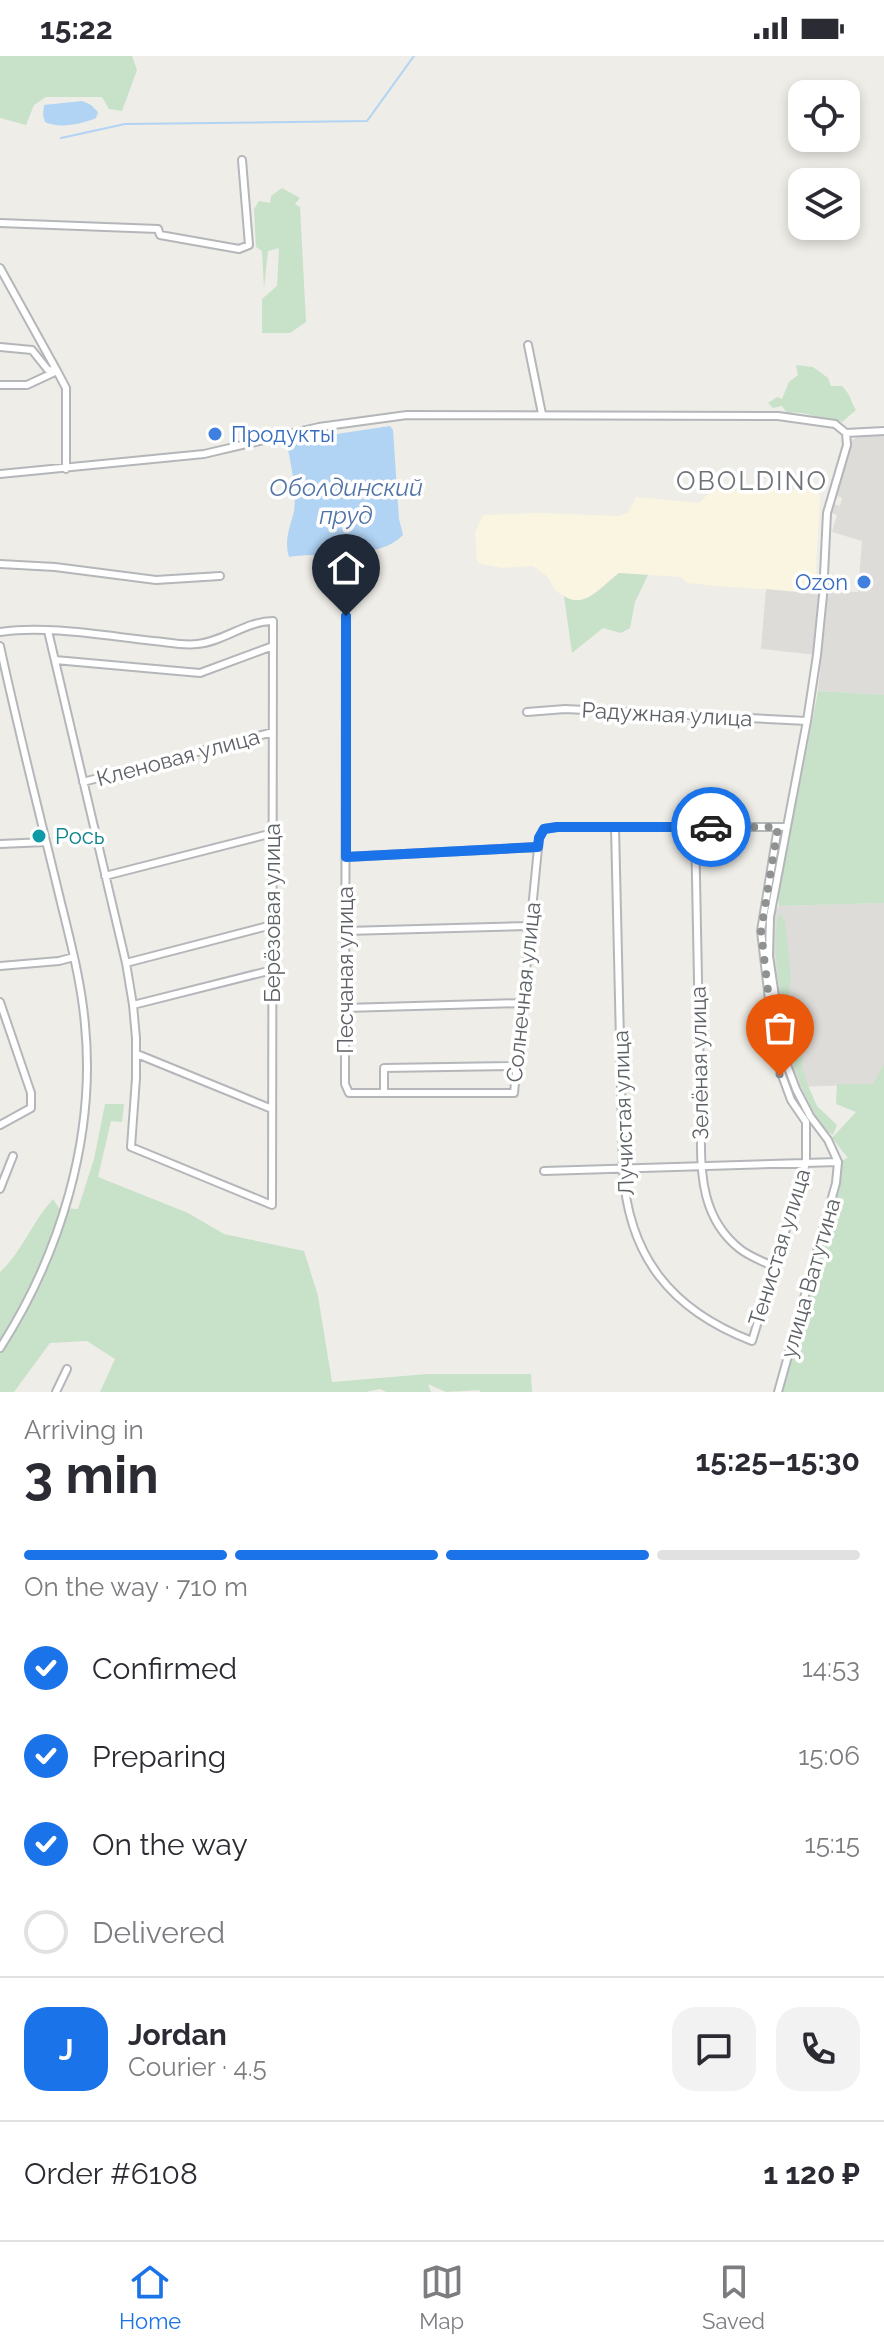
<!DOCTYPE html>
<meta charset="utf-8">
<style>
body{margin:0;font-family:Raleway,sans-serif;background:#f2f2f3;color:#2b2b33;height:100vh;display:flex;flex-direction:column;font-size:30px;white-space:nowrap}
*{box-sizing:border-box;margin:0}
p{font-size:26px;color:#7c7c81}
.icon{flex:none;width:44px;height:44px;fill:none;stroke:currentColor;stroke-width:2;stroke-linecap:round;stroke-linejoin:round}
.map{position:relative;height:1336px;overflow:hidden}
.details{display:flex;flex-direction:column;background:#fff;flex:1}
.details>*{flex:none}
.buttons{position:absolute;left:788px;top:24px;display:grid;gap:16px}
.buttons a{display:grid;place-items:center;width:72px;height:72px;border-radius:16px;background:#fff;box-shadow:0 4px 12px #0003;font-size:40px}
.pin{position:absolute;display:grid;place-items:center;width:68px;height:68px;color:#fff;margin:-82px -34px;border-radius:50% 50% 50% 0;rotate:-45deg;box-shadow:0 0 8px #0007}
.pin .icon{rotate:45deg}
.courier{position:absolute;display:grid;place-items:center;width:80px;height:80px;margin:-40px;border:6px solid #1a73e8;border-radius:50%;background:#fff;color:#222;box-shadow:0 2px 10px #0007}
.summary em{font-style:normal;font-weight:700}
.summary div{display:flex;flex-direction:column-reverse}
.summary{display:flex;align-items:center;justify-content:space-between;height:136px;padding:0 24px}
h1{font-size:52px;font-weight:700;line-height:60px}
.bar{display:grid;grid-template-columns:repeat(4,1fr);gap:12px 8px;align-content:center;height:96px;padding:0 24px}
.bar i{height:10px;border-radius:6px;background:#e1e1e2}
.bar .selected{background:#1a73e8}
.bar p{grid-column:span 4}
.line{display:flex;align-items:center;gap:20px;padding:0 24px;border-top:2px solid #e1e1e2}
.line div{flex:1}
.round{display:grid;place-items:center;flex:none;width:84px;height:84px;border-radius:24px;background:#f2f2f3}
ol{padding:0 24px;list-style:none}
li{display:flex;align-items:center;gap:24px;height:88px}
li p{margin-inline-start:auto}
li .icon{padding:8px;border-radius:50%;background:#1a73e8;color:#fff;stroke-width:4}
li:last-child{color:#7c7c81}
li i{width:44px;height:44px;border:4px solid #e1e1e2;border-radius:50%}
.status{display:flex;justify-content:space-between;align-items:center;height:56px;padding:0 40px;background:#fff;direction:ltr}
.status svg{height:22px;fill:currentColor}
.menu{display:flex;justify-content:space-around;align-items:center;height:112px;border-top:2px solid #e1e1e2;background:#fff;font-size:22px;color:#7c7c81}
.menu a{display:grid;justify-items:center;gap:4px}
.menu .selected{color:#1a73e8}
.map>svg:first-child{display:block}
.commercial{fill:#faf5e1}
.industrial{fill:#dddcd9}
.green{fill:#c7e2c9}
.water{fill:#b1d3f4}
.lines{fill:none;stroke-linecap:round;stroke-linejoin:round}
.stream{stroke:#b1d3f4;stroke-width:2}
.minor-casing{stroke:#b4b6ba;stroke-width:10}
.minor{stroke:#fff;stroke-width:6}
.done{stroke:#909292;stroke-width:8;stroke-dasharray:0 14.4}
.route{stroke:#1a73e8;stroke-width:10}
.shop-dot{fill:#3f7fe0;stroke:#fff;stroke-width:3}
.culture-dot{fill:#0f9aa8;stroke:#fff;stroke-width:3}
.labels{text-anchor:middle;dominant-baseline:central;stroke-width:7;stroke-linejoin:round;paint-order:stroke}
.shop-label{font-size:22px;fill:#366cbe;stroke:#fff;text-anchor:start}
.street-label{font-size:22px;fill:#5e6165;stroke:#fff}
.culture-label{font-size:22px;fill:#0d838f;stroke:#fff;text-anchor:start}
.water-label{font-size:24px;font-style:italic;fill:#5074a5;stroke:#fff}
.quarter-label{font-size:26px;letter-spacing:2px;fill:#6f7377;stroke:#fff}
</style>
<div class="status"><b>15:22</b><svg viewBox="0 0 49 12"><path d="M0 12V9h3v3zM5 12V6h3v6zM10 12V3h3v9zM15 12V0h3v12zM26 1h20v11H26zM47 4h2v5h-2z"/></svg></div>
<div class="map">
<svg width="884" height="1336" viewBox="0 0 884 1336">
<rect width="100%" height="100%" fill="#eeede7"/>
<path class="commercial" d="M809,426l11,14 -5,90 -7,6 -92,-6 -28,-3 -7,-6 -62,-4 -35,28 -11,1 -17,-11 -9,-15 -14,-10 -31,2 -22,-4 -3,-3 -2,-29 8,-17 57,-2 77,3 11,-3 8,-16 63,6 13,-13 24,1 1,-5 56,4z"/>
<path class="industrial" d="M884,378v261l-66,-4 10,-100 30,1 4,-51 -30,-9 5,-17 -5,-2 2,-9 6,2 2,-8 -5,-2 13,-54 10,-7z
M766,533l57,6 -6,60 -56,-6z
M884,847v169l-6,12 -80,3 -12,-31 -6,-37 -8,-63v-40l7,-10z"/>
<path class="green" d="M0,0h132l5,14 -15,41 -13,-2 -7,-12h-56l-12,8 -8,20 -26,-7z
M282,132l18,10 -5,6 5,3 6,115 -16,11h-28v-34l15,-13 2,-38 -11,3 -4,37 -2,-37 -6,-4 -2,-38 5,-8 11,2 1,-7z
M796,309l17,2 15,11 3,8h11c11,12 7,13 14,24l-14,12 -12,-3 -7,1c-11,-6 -23,-9 -36,-7l-5,-7 -9,2 -5,-5 9,-6 5,2 7,-17 9,-7z
M619,517l29,2 -13,27 -5,26 -9,5 -18,-5 -31,25 -8,-57c21,14 38,-10 55,-23z
M818,635l66,4v208l-105,3 -1,-10z
M780,857l5,9 6,55 -2,19 -7,-1c-6,-16 -10,-68 -2,-82z
M785,948l6,5 11,37v20l4,15 11,25 20,19 -4,10 -6,-4 -15,-21 -10,-21 -11,-34 -1,-22z
M884,1008v328h-106l58,-209 2,-21 10,-4 -16,-20 24,-26 -20,-8 1,-20h36z
M105,1048h19l-2,18 -11,-1 -13,56 90,36 36,21 80,17 14,45 14,86 96,-8h103l1,18h-51l-2,-2 -33,2 -18,-8 3,8h-45l-6,-3 -14,3h-266l15,-33 -28,-18 -37,2 -36,49h-14v-120c22,-20 32,-50 53,-73l6,9 19,1 16,-50z"/>
<path class="water" d="M82,45l9,4 7,7 -2,6c-14,6 -37,11 -51,4l-2,-7 1,-10z
M390,370l3,4 6,89 4,16c-25,26 -80,16 -114,22 -5,-18 1,-29 5,-46 3,-18 -3,-48 -7,-66l23,-7z"/>
<g class="lines">
<path class="stream" d="M61,82l64,-14 242,-3 47,-65"/>
<defs>
<path id="minor" d="M0,167l158,6 2,6 79,14 10,-4 -7,-85
M0,212l57,103 -30,14h-27
M528,289l14,69
M0,291l32,3 16,20 9,1 9,17v81
M0,418l204,-20 115,-27 88,-12 371,1 57,8 11,9 38,-2
M0,508l55,3 101,13 64,-4
M346,560l-1,468 4,9h165l25,-255 5,-9 13,-2h230
M0,576c47,-7 106,4 154,9 13,1 29,5 43,3 26,-2 49,-23 76,-23l-1,584 -141,-58 5,-69v-40l-3,-33 -7,-42 -78,-332
M0,590c17,79 37,158 56,236 11,47 25,95 29,143 11,112 -25,230 -85,323
M55,604l145,13 73,-27
M527,656l38,-3 242,12
M83,726l190,-50
M615,771l8,342c5,87 48,141 129,172l54,-178v-41l-15,-22 -15,-41 -15,-128 17,-104
M695,771l6,305c-1,44 2,88 39,117 10,8 23,12 34,18
M0,788l46,-2
M346,801l192,-10
M105,820l168,-43
M346,875l184,-5
M126,907l146,-38
M0,910l59,-5 15,-4
M0,946l31,91v15l-31,17
M133,949l139,-35
M345,952l178,-5
M137,998l135,55
M384,1037v-25l133,-2
M544,1115l294,-9
M0,1133l13,-33
M56,1336l11,-23
M778,1336l58,-209 2,-21 -10,-22 -18,-24 -14,-27 -12,-32 -15,-101 1,-39 37,-196 10,-66 6,-60 4,-82 20,-68 -1,-12"/>
</defs>
<use href="#minor" class="minor-casing"/>
<use href="#minor" class="minor"/>
</g>
<g class="lines">
<path class="done" d="M711,771h67l-17,104 15,128 4,17"/>
<path class="route" d="M346,560v241l192,-10 1,-9 5,-9 13,-2h154"/>
</g>
<g class="shop-dot">
<circle cx="215" cy="378" r="8"/>
<circle cx="864" cy="526" r="8"/>
</g>
<circle class="culture-dot" cx="39" cy="780" r="8"/>
<g class="labels">
<g class="shop-label">
<text x="231" y="378">Продукты</text>
<text x="848" y="526" text-anchor="end">Ozon</text>
</g>
<g class="street-label">
<text transform="translate(667 658) rotate(3)">Радужная улица</text>
<text transform="translate(178 701) rotate(-15)">Кленовая улица</text>
<text transform="translate(272 857) rotate(-90)">Берёзовая улица</text>
<text transform="translate(345 914) rotate(-90)">Песчаная улица</text>
<text transform="translate(523 936) rotate(-84)">Солнечная улица</text>
<text transform="translate(699 1007) rotate(-91)">Зелёная улица</text>
<text transform="translate(623 1057) rotate(-92)">Лучистая улица</text>
<text transform="translate(779 1191) rotate(-73)">Тенистая улица</text>
<text transform="translate(810 1222) rotate(-74)">улица Ватутина</text>
</g>
<g class="culture-label">
<text x="55" y="780">Рось</text>
</g>
<g class="water-label">
<text x="346" y="431">Оболдинский<tspan x="346" dy="28">пруд</tspan></text>
</g>
<g class="quarter-label">
<text x="752" y="425">OBOLDINO</text>
</g>
</g>
</svg>
<div class="buttons">
<a><svg class="icon" aria-label="locate" viewBox="0 0 24 24"><circle cx="12" cy="12" r="6"/><path d="M12 2v4M12 18v4M2 12h4M18 12h4"/></svg></a>
<a><svg class="icon" aria-label="layers" viewBox="0 0 24 24"><path d="M12 4l9 5-9 5-9-5zM3 14l9 5 9-5"/></svg></a>
</div>
<div class="pin" style="left:780px;top:1020px;background:#ea580c"><svg class="icon" aria-label="bag" viewBox="0 0 24 24"><path d="M5 8h14l-1 12H6zM9 8a3 3 0 0 1 6 0"/></svg></div>
<div class="pin" style="left:346px;top:560px;background:#1f2937"><svg class="icon" aria-label="home" viewBox="0 0 24 24"><path d="M3 11l9-7 9 7M6 9v11h12V9"/></svg></div>
<div class="courier" style="left:711px;top:771px"><svg class="icon" aria-label="car" viewBox="0 0 24 24"><path d="M5 17H2v-5l4-1 3-4h7l3 4 3 1v5h-3M9 17h6M6 11h13"/><circle cx="7" cy="17" r="2"/><circle cx="17" cy="17" r="2"/></svg></div>
</div>
<section class="details">
<div class="summary"><div><h1>3 min</h1><p>Arriving in</p></div><em>15:25–15:30</em></div>
<div class="bar"><i class="selected"></i><i class="selected"></i><i class="selected"></i><i></i><p>On the way · 710 m</p></div>
<ol>
<li><svg class="icon" aria-label="check" viewBox="0 0 24 24"><path d="M5 12l5 5 9-10"/></svg>Confirmed<p>14:53</p></li>
<li><svg class="icon" aria-label="check" viewBox="0 0 24 24"><path d="M5 12l5 5 9-10"/></svg>Preparing<p>15:06</p></li>
<li><svg class="icon" aria-label="check" viewBox="0 0 24 24"><path d="M5 12l5 5 9-10"/></svg>On the way<p>15:15</p></li>
<li><i></i>Delivered</li>
</ol>
<div class="line" style="height:144px"><b class="round" style="background:#1a73e8;color:#fff">J</b><div><b>Jordan</b><p>Courier · 4.5</p></div><a class="round"><svg class="icon" aria-label="chat" viewBox="0 0 24 24"><path d="M4 5h16v11H9l-5 4z"/></svg></a><a class="round"><svg class="icon" aria-label="phone" viewBox="0 0 24 24"><path d="M5 4h4l2 5-3 2q2 4 5 5l2-3 5 2v4C11 20 4 13 5 4z"/></svg></a></div>
<div class="line" style="height:104px"><div>Order #6108</div><b>1 120 ₽</b></div>
</section>
<nav class="menu">
<a class="selected"><svg class="icon" aria-label="home" viewBox="0 0 24 24"><path d="M3 11l9-7 9 7M6 9v11h12V9"/></svg>Home</a>
<a><svg class="icon" aria-label="map" viewBox="0 0 24 24"><path d="M3 6l6-2 6 2 6-2v14l-6 2-6-2-6 2zM9 4v14M15 6v14"/></svg>Map</a>
<a><svg class="icon" aria-label="saved" viewBox="0 0 24 24"><path d="M7 4h10v16l-5-4-5 4z"/></svg>Saved</a>
</nav>
